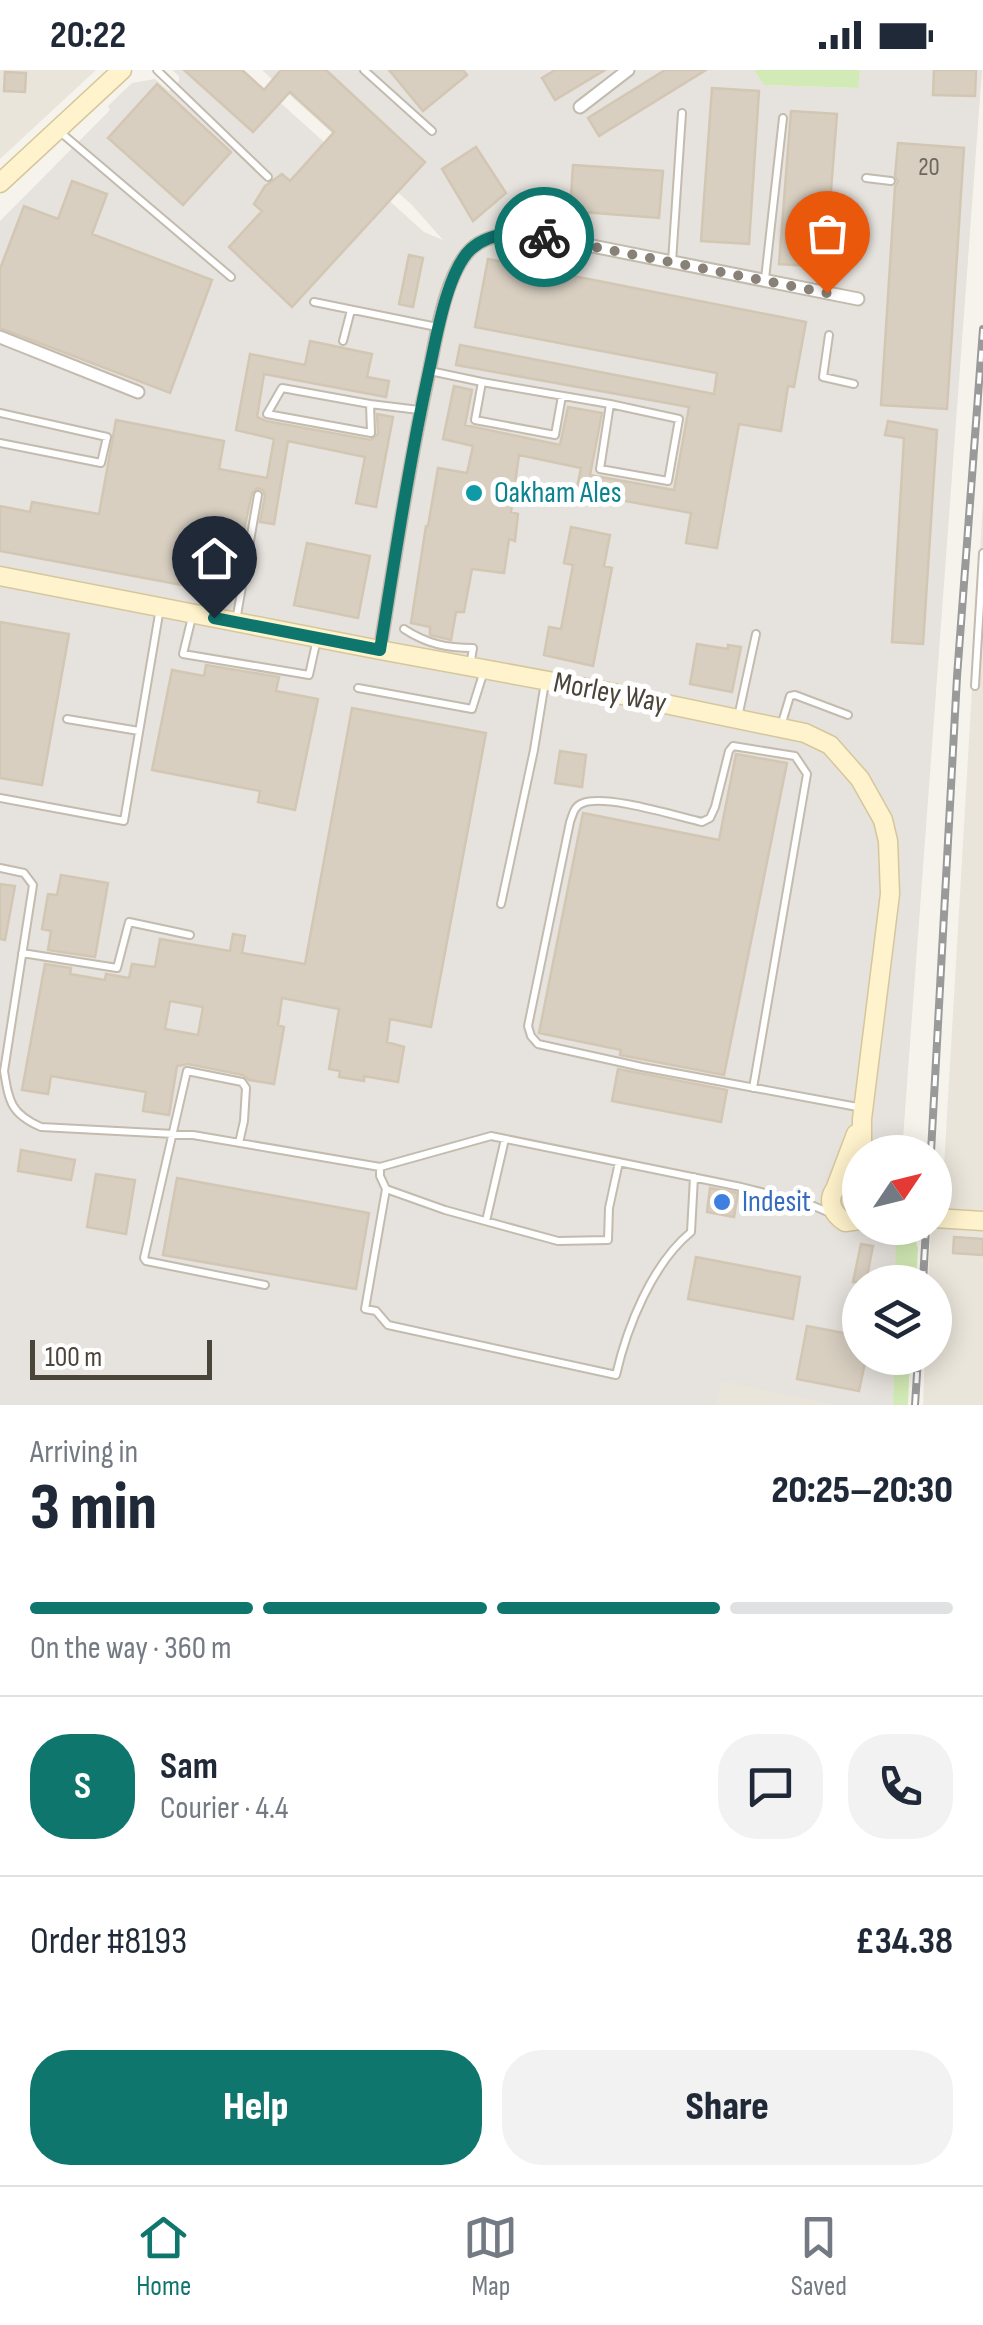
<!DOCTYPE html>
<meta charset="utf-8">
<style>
body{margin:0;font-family:"Sofia Sans Condensed",sans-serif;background:#f2f2f3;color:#1f2937;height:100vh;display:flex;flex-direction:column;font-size:38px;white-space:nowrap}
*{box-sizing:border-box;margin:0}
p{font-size:32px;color:#747a83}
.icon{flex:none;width:55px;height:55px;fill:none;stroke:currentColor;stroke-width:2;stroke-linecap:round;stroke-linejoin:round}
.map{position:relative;height:1335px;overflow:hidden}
.drawer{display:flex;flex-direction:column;background:#fff;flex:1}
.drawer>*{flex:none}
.needle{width:65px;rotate:55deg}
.tools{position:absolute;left:842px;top:1065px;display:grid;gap:20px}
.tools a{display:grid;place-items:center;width:110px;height:110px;border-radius:50%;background:#fff;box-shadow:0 5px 25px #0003;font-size:50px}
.scale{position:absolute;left:30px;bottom:25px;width:182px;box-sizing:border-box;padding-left:10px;border:5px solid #4b4439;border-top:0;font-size:28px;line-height:35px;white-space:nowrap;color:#4b4439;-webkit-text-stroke:8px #fff;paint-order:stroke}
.pin{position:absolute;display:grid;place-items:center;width:85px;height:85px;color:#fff;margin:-102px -42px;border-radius:50% 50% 50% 0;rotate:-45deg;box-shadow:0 0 10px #0007}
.pin .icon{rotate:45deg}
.courier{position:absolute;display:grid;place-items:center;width:100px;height:100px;margin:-50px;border:8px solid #0f766e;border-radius:50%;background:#fff;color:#222;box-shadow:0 2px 12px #0007}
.overview em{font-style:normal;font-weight:800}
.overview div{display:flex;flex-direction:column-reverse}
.overview{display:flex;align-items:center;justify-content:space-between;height:170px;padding:0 30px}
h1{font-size:65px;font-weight:800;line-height:75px}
.bar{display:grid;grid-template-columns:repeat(4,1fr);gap:15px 10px;align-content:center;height:120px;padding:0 30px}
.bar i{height:12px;border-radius:8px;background:#e0e1e3}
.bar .on{background:#0f766e}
.bar p{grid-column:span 4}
.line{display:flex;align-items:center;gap:25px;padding:0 30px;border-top:2px solid #e0e1e3}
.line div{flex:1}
.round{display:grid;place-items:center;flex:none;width:105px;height:105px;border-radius:40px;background:#f2f2f3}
.button{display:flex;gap:20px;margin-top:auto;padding:20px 30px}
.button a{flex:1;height:115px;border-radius:40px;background:#0f766e;color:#fff;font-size:40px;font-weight:800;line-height:115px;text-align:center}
.button a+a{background:#f2f2f3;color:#1f2937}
.status{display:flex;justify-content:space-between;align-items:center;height:70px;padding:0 50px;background:#fff;direction:ltr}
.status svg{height:28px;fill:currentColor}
.tab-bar{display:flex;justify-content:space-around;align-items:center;height:140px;border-top:2px solid #e0e1e3;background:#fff;font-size:28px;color:#747a83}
.tab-bar a{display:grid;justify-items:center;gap:5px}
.tab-bar .on{color:#0f766e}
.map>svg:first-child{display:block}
.residential{fill:#eae5da}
.industrial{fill:#e6e2dd}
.green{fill:#d2eab5}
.building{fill:#d8cfc1;stroke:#d3c7b4;stroke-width:2.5;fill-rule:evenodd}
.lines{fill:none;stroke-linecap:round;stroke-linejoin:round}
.lane-casing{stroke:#c2bbae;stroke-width:10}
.street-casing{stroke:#c2bbae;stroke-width:15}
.secondary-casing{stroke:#d6c79b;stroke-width:21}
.lane{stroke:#fff;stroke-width:6}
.street{stroke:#fff;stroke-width:11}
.secondary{stroke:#fff3cd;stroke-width:18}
.rail-casing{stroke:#9a9a9a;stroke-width:8}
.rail{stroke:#fff;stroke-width:4;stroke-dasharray:11;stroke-linecap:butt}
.done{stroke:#878178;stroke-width:10;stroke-dasharray:0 18}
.route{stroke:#0f766e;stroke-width:12}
.culture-dot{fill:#0f9aa8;stroke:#fff;stroke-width:4}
.shop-dot{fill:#3f7fe0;stroke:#fff;stroke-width:4}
.labels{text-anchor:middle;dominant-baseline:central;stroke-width:10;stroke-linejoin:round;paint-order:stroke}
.number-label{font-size:25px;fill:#6e675b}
.culture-label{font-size:30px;fill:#0d838f;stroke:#fff;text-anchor:start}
.street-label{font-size:30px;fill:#4b4439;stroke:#fff}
.shop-label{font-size:30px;fill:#366cbe;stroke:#fff;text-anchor:start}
</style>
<div class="status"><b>20:22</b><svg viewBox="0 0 49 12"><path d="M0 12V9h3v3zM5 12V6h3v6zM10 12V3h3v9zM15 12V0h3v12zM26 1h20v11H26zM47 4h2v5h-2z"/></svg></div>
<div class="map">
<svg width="983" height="1335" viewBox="0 0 983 1335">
<rect width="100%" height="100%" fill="#f6f3ec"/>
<path class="residential" d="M0,0h96l-96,89z
M983,431v904h-60l2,-47h10v-76h-7l1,-23 2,-31h4v-27h7z
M722,1310l110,25h-115z"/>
<path class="industrial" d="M172,0h72l180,162 19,8 -31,-35 -150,-135h492l10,15 93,3 3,-18h122l-80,1082h-42v76h37l-2,54h-35v76h34l-1,47h-61l-110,-24 -5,24h-717v-1184l110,-111 -2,-4 24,-23 23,-4 14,12 10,-10v-5z"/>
<path class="green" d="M754,0h106l-2,18 -94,-3z
M905,1162l9,2 4,15 -2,33h-21l1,-45z
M894,1288h16l-2,47h-15z"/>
<path class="building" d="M184,0h58l22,20 17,-20h45l99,92 -133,145 -63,-60 33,-36 -8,-7 11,-18 17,-12 8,7 44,-49 -44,-40 -37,40z
M389,0h74l4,5 -44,36z
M555,0h50l-50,30 -13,-22z
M665,0h41l-107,66 -11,-18z
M934,0h42l-1,26 -42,-1z
M5,2l21,1 -1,19 -21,-1z
M157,14l74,68 -48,53 -75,-67z
M712,18l47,3 -10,153 -48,-3z
M791,41l46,3 -12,153 -46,-3z
M898,73l66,5 -17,261 -66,-4 14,-218 3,-6 -3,-5z
M476,77l30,46 -33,28 -31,-52z
M573,95l90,6 -4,47 -89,-7z
M72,111l35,13 -15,40 120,46 -42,113 -170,-65v-59l24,-63 34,13z
M409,185l14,3 -10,49 -14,-3z
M488,189l318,63 -12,65 -6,-1 -7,45 -42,-7 -22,124 -31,-5 5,-30 -115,-21 5,-24 -62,-13 -8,57 7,2 -3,27 -6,-2 -5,34 -32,-4 -8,43h-8l-5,28 -21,-5v-8l-19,-4 15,-97h2l10,-58 29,5 6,-27 -30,-7 11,-53 18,4 -7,35 95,20 8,-38 34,6 -12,62 84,15 15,-83 -233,-42 4,-20 254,49 3,-21 -242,-46z
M310,271l62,13 -5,23 22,4 -3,16 -122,-23 -7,43 9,4 105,19 7,-6 -1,-20 16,3 -17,90 -20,-4 9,-46 -77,-16 -14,83 -14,-2 5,-26 -2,-6 -6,-2 -5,5 -22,101 -230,-43v-45l30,6 2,-10 67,12 17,-94 108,21 -5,28 48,9 7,-39 -38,-9 14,-76 55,11z
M888,351l49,9 -14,214 -31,-2 12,-204 -19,-3z
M571,457l39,8 -6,31 8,2 -19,98 -49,-11 5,-28 12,2 12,-64 -9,-2z
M307,473l63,13 -12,62 -64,-13z
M0,552l69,12 -27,151 -42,-7z
M697,574l31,5v-4l13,2 -9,45 -42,-8z
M206,595l73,12 -3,14 42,8 -23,111 -37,-8 2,-11 -108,-21 20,-100 32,6z
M352,638l134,25 -55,294 -41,-8 -3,23 17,5 -6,35 -34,-6v5l-25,-4 1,-6 -11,-2 10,-60 -57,-11 -4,27 6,2 -10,57 -25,-4 -6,-5 -55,-11 -11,2 -8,49 -26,-4 3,-19 -95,-16 -3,18 -26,-4 23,-126 26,4 -1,6 35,6 1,-6 23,4 3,-14 23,3 5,-28 70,12 3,-17 12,2 -3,17 63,11zM170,931l33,6 -5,28 -33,-6z
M560,681l26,4 -4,32 -27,-4z
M736,684l51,9 -63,312 -104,-20 1,-5 -82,-17 44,-220 136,27z
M61,805l47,8 -13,74 -47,-7 3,-19 -9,-2 6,-35 9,1z
M0,814l15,2 -10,54 -5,-1z
M618,999l109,21 -6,32 -109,-21z
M21,1080l54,10 -4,20 -53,-9z
M96,1104l39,6 -9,54 -39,-7z
M177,1108l192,35 -13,76 -193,-34z
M710,1118l28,5 -4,24 -27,-5z
M954,1167l29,2v16l-30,-2z
M861,1174l12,2 -7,36h-13z
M696,1187l104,20 -7,42 -105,-20z
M807,1256l53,10v22h6l-7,33 -62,-12z"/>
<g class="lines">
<defs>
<path id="lane" d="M157,0l111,107
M364,0l68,61
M59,61l172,146
M866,108l25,3
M672,192l10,-149
M765,209l18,-161
M314,232l123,25
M829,265l-6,42 31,7
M343,271l8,-31
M430,301l52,11
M282,318l88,16 1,29 -104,-19z
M562,326l-7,39 -80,-15 7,-38 128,22
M370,334l49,6
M610,334l69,15 -11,62 -68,-12z
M0,343l107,24 -6,26 -101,-20
M192,547l-9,37 126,21 8,-36
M236,551l22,-126
M404,559c23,15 43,19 69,19l-3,18
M975,616l8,-133
M358,618l114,21 12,-38
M738,647l18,-83
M67,649l72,12
M781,656l9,-30 5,-1 53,20
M0,728l124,23 36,-213
M0,798l24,5 9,12 -29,186c5,31 7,43 37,56l152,8 187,32
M501,834l33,-154 11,-68
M22,883l95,15 12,-46 61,13
M753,1018l54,-314 -12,-18 -62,-10 -4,5 -14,56 -5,11 -8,4c-26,-6 -96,-28 -119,-19 -9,3 -10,11 -13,19l-42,204 3,10 7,8 104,23 221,41
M239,1073l5,-22 2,-33 -4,-6 -55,-11 -43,187 2,3 119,24
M619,1092l-10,46 -1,32 -50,1 -113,-31 -59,-21 -6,-13v-9l111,-31 250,51 68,17 21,9
M386,1119l-21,120 11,2 12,14 228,50c11,-48 36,-111 75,-143l3,-55
M486,1151l19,-82"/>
<path id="street" d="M580,37l48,-37
M0,267l138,55
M380,580c15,-93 29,-186 49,-278 7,-34 16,-97 41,-122 16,-16 37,-15 57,-17l331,66"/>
<path id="secondary" d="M0,113l122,-113
M0,506l380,74 223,41 202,42 25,12 30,34 23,41 5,21 2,53 -28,225v33
M860,1113c-29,-6 -40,23 -15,39l15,-2
M836,1117l20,-53
M935,1148l48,3"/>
</defs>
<use href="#lane" class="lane-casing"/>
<use href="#street" class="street-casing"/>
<use href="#secondary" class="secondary-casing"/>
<use href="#lane" class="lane"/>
<use href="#street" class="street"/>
<use href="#secondary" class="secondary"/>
<defs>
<path id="rail" d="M931,1082l26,-475 26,-348
M923,1212l3,-54
M915,1335l3,-47"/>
</defs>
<use href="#rail" class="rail-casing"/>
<use href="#rail" class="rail"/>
</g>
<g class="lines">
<path class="done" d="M544,167l283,56"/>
<path class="route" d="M214,548l166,32c15,-93 29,-187 49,-279 7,-32 18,-100 42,-122 20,-18 49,-17 73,-12"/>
</g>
<circle class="culture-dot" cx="474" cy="423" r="10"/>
<circle class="shop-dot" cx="722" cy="1132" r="10"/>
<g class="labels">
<g class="number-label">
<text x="929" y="97">20</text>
</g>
<g class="culture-label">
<text x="494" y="423">Oakham Ales</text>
</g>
<g class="street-label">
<text transform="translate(610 623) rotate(11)">Morley Way</text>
</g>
<g class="shop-label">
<text x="742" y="1132">Indesit</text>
</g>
</g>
</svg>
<div class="tools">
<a><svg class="needle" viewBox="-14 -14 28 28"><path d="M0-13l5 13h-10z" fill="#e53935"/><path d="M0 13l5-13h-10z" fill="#747a83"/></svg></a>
<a><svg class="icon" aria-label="layers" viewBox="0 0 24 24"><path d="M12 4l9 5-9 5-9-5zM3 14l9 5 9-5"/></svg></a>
</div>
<div class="scale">100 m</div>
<div class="pin" style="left:827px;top:223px;background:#ea580c"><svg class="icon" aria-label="bag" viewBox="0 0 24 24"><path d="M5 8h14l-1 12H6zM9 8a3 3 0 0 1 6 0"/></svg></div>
<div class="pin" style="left:214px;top:548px;background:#1f2937"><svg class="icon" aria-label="home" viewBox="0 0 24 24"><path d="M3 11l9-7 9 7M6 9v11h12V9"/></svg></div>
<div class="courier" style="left:544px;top:167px"><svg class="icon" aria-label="bike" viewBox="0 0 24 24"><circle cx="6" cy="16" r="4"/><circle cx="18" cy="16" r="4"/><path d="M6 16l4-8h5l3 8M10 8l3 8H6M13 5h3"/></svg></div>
</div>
<section class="drawer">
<div class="overview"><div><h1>3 min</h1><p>Arriving in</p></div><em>20:25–20:30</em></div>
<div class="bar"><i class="on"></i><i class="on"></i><i class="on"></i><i></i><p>On the way · 360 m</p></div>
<div class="line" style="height:180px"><b class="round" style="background:#0f766e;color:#fff">S</b><div><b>Sam</b><p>Courier · 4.4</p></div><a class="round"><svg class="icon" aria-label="chat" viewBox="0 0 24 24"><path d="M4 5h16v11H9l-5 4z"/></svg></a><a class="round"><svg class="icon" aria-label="phone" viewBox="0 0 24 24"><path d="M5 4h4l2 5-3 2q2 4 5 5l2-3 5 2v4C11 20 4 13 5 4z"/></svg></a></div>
<div class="line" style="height:130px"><div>Order #8193</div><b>£34.38</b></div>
<div class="button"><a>Help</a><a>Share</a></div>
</section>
<nav class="tab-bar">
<a class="on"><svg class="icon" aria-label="home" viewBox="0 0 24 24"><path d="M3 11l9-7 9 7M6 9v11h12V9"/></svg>Home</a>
<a><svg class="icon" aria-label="map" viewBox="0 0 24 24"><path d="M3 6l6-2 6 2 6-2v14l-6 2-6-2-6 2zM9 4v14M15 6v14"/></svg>Map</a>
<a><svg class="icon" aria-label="saved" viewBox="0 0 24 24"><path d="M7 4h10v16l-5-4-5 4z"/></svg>Saved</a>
</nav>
